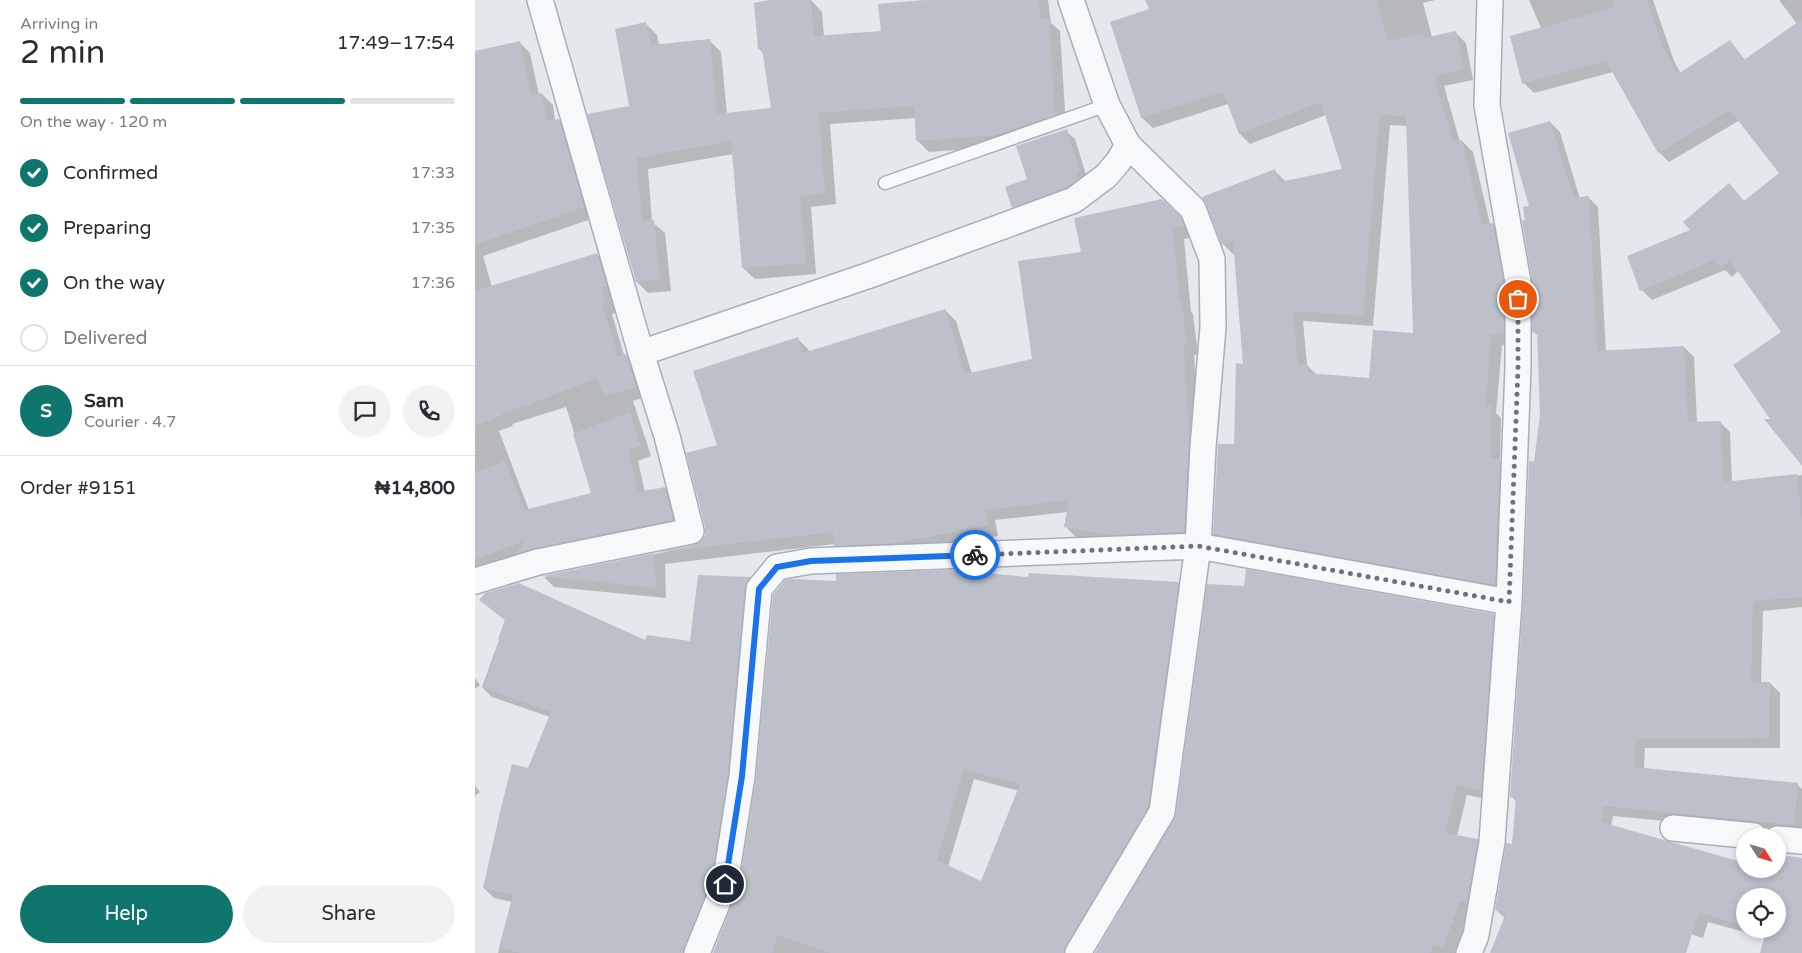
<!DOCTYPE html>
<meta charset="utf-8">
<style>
body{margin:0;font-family:"Varela Round",sans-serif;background:#f2f2f3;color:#2b2b33;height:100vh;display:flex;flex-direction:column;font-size:19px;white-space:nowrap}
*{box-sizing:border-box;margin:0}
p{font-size:16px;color:#7c7c81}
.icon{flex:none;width:28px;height:28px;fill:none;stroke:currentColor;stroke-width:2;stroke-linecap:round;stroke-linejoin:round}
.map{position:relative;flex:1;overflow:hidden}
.side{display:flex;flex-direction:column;background:#fff;width:475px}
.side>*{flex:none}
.needle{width:32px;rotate:127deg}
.tools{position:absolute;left:1261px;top:828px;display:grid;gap:10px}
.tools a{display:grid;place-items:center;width:50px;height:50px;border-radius:50%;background:#fff;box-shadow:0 2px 8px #0003;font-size:25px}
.pin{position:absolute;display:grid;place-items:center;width:42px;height:42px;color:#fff;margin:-21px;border:2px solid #fff;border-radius:50%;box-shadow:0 1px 5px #0007}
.courier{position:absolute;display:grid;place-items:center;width:50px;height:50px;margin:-25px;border:4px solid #1a73e8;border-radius:50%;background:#fff;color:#222;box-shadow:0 1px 6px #0007}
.summary em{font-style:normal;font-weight:600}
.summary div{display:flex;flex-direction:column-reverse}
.summary{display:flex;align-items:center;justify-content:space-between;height:85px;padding:0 20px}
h1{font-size:32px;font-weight:600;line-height:38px}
.bar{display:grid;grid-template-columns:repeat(4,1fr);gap:8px 5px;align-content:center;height:60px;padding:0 20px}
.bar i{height:6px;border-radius:4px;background:#e1e1e2}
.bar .on{background:#0f766e}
.bar p{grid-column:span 4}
.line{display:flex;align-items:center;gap:12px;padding:0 20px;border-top:1px solid #e1e1e2}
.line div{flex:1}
.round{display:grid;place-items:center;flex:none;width:52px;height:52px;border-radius:26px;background:#f2f2f3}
ol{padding:0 20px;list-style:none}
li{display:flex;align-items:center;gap:15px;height:55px}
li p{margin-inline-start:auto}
li .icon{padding:5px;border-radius:50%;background:#0f766e;color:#fff;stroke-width:4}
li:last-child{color:#7c7c81}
li i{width:28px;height:28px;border:2px solid #e1e1e2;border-radius:50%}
.primary-button{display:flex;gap:10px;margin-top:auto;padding:10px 20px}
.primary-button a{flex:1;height:58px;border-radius:30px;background:#0f766e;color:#fff;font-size:20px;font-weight:600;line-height:58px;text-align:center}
.primary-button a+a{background:#f2f2f3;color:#2b2b33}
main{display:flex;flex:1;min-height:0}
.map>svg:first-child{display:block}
.shadow{fill:#0003;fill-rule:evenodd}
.building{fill:#bbc0ca;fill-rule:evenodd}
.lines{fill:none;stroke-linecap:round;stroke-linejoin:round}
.service-casing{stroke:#a9aeb7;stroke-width:15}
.minor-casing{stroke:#a9aeb7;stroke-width:28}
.service{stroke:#f7f8fa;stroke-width:12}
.minor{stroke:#f7f8fa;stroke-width:25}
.done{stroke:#6c737f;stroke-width:5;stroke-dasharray:0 9}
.route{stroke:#1a73e8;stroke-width:6}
</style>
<main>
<section class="side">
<div class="summary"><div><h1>2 min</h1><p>Arriving in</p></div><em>17:49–17:54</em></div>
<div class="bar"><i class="on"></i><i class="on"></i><i class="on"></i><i></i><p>On the way · 120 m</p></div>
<ol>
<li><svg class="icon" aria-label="check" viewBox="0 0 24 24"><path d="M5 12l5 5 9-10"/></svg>Confirmed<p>17:33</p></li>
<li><svg class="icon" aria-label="check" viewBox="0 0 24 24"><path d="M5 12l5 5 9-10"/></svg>Preparing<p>17:35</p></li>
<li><svg class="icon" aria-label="check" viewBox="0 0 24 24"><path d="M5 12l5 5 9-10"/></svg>On the way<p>17:36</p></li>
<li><i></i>Delivered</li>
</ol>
<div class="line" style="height:90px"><b class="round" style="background:#0f766e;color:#fff">S</b><div><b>Sam</b><p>Courier · 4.7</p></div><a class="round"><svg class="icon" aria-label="chat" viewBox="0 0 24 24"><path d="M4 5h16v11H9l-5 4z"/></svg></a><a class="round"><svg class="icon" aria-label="phone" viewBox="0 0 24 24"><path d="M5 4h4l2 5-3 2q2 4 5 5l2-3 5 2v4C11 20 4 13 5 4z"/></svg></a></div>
<div class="line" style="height:65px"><div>Order #9151</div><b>₦14,800</b></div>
<div class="primary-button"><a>Help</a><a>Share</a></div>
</section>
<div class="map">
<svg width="1327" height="953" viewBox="0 0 1327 953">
<rect width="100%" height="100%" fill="#e4e7ec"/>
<path class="shadow" d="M307,0h29l11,12 2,24 58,-4 58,-32h108l3,23 9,8 6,95 -58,20 -79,6 -12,-12 -1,-22 -86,6 6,80 -25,3 5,67 -61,5 -12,-11 -10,-114 -85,15 4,53 13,11 6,58 -23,2 -11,-11 -7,-175 16,-83 11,11 2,10 50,-5 12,12 6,62 45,-4 -8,-56 -5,-5z
M671,0h289l-12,3 9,34 23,-5 11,11 7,37 -29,6 16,56 2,-1 11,11 17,72h3l10,11 11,109 -12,1 -6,68 5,5 -1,43 10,10 -5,124 -280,-51 -11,-10 21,-88 10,-81 -10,-111 -1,1 -11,-11 52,-73 11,11 58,-13 -18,-54 -76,29 -10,-10 -12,-30 -75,24 -11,-10 8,-108zM915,125l17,1 7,208 -43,45 -54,-4 -10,-10 -4,-44 70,5z
M1054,0h124l21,61 7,13 49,-33 16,20 51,-37 -18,-24h23v464l-29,-44 10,-88 -44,-62 -7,7 -7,-7 -73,30 -10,-10 50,-59 53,-29 36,-29 -41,-53 -71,42 -10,-10 -46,-80 -79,21 -10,-10 17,-55z
M45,43l10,10 9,42 3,-1 11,11 2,16 4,-1 10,11 25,87 -111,38 9,31 105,-33 11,11 9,31 -6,1 5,16 -4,1 12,41h2l11,11 9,31 -13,4 18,55 -13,5 7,31 20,-4 10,11 8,31 -208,44v-522zM91,407l27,86 -64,17 -30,-79 14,-5 -1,-2z
M1075,122l10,10 20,67 8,-2 10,10 8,145 78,-5 10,10 3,66 23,-1 10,10 2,50 70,-7v132l-39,4 -2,72h9l10,10v55h-135l-1,21 153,15 5,5v45l-189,-18 -2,11 134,38v4h14l19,5 24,-14v93h-40l4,-15 -58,-16 -5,16 -22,-7 -8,22h-181l13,-35 -9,-8 17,-64 4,-44 -6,-6 25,-333 6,-48 -3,-78 -5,-5 -1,-53 -6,-58zM1270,896h32v33h-32z
M591,131l9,8 13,42 -67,34 -8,-8z
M687,200l30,30 2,7 -10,2 7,73 2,2 5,41h-4l6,97 -5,91 -73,3 -45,-8 -11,-11 2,-15 -73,8 3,16 -90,18 -62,2 -11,-12 -170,20 1,34 -112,-11 -10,-10 150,-31 8,-4 4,-7 13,-89 78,-108 11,11 2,4 135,-43 11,11 16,53 61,-14 49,-107z
M224,576l51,2 10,10 -23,197 -42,168h-197l14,-51 -18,-4 -10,-10 66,-171 -58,-20 -10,-10 24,-66 -25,-21 165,42h45z
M554,579l149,4 10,10 -30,225 -81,135h-363l26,-66 97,-305zM499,779l45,12 -37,92 -34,-16z
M1018,615l10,10 -12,175 -24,-5 -10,41 20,4 10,10 -17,60 -15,43h-359z
M0,678l5,7 -5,4z
M0,786l5,6 -5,4z"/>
<path class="building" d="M294,0h42l3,36 67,-5 -3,-27 47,-4h114l2,19h8l6,96 -59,20 -80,6 -2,-35 -95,7 6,80 -25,3 6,67 -64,5 -11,-127 -94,17 5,63 12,-1 6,59 -24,3 -49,-168 42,-8 -14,-77 31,-7 5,23 59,-6 7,75 54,-6 -9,-59h-4l-4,-46z
M670,0h232l11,41 35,-8 1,5 32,-7 8,38 -30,7 19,66 9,-2 20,84 11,-1 11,60v51l-13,1 -5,71h5l-1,52 10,1 -5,126 -282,-51 5,-90h16l2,-81 7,1 -10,-123 -11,4 -16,-41 -4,-7 73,-28 5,13 62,-13 -21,-67 -82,32 -16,-42 -82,26 -31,-96 39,-13zM905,115l26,1 7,217 -40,-3 -4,48 -61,-5v-8h-10l-5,-54 70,5z
M1137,0h35l17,50 14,24 52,-34 14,20 58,-41v447l-38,-47h6l-37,-54 48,-33 -51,-72 -9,7 -6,-7 -75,31 -13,-35 63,-26 -7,-8 46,-39 15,18 35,-28 -49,-63 -72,43 -52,-92 -84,23 -12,-48 105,-29z
M45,41l11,54 11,-2 5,28 12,-2 25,88 -109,38v-194z
M1075,121l24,77 15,-2 8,155 87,-5 4,76 33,-1 2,61 74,-8 5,50v73l-49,4 -2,81h19v56l-134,1 -2,28 164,16 -4,42 -190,-19 -3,16 144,41v6h19l13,4 3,-18 22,3v95h-42l6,-21 -12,-3h23v-33h-32v30l-46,-14 -13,41h-196l16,-40 -11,-3 11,-67 6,1 4,-46 -6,-1 13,-194 6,-142 5,1 6,-47 -3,-83h-5v-52l-10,-60h3l-2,-13 6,-1 -21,-73z
M592,129l13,43 -4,2 2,5 -11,8 -55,21 -7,-21 22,-8 -11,-33z
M687,199l19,18 3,9 -11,2 7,74h2l5,42 -3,1 5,95 -5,92 -74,3 -46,-8 5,-27 -84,10 3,15 -92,18 -62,3 -1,-14 -179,21 2,35 -114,-12 152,-31 7,-4 4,-6v-8l-19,-74 31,-8 -24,-74 105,-34 5,16 142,-44 20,65 67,-15 -14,-98 63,-9 -7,-34z
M122,253l10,33 -6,1 5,15 -4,2 16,52 8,-2 10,33 -32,9 -7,-18 -66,26 -29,9 1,2 -28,11v-135z
M155,412l11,34 -13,4 10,42 27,-5 8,33 -138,28 -20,6 11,-14 -51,20v-87l30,-12 19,49 67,-17 -18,-59z
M771,569l248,45 -13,177 -24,-6 -12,48 33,6v1l-11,63 -7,-2 -17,46 -10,-3 -3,9h-335l81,-139 31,-230 37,2z
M474,570l79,7 1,-4 150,9 -31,225 -82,139 -2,7h-233l-54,-18 -5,18h-59l26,-67 17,-109 17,-182 12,-15 8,-1 43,2v-7zM489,769l56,15 -39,97 -44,-21z
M223,575l52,2 -5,11 -17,186 -17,106 -28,73h-163l-21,-6 14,-52 -30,-7 17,-76 12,-48 16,4 23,-56 -67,-24 16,-48 -2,-1 7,-19 -26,-20 6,-7 34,-10 126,57 2,-5 43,6z"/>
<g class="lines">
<defs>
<path id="service" d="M410,183l222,-78"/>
<path id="minor" d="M596,0l36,105 21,40 65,64 19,50 1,68 -10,120 -5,99 -36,266 -84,141
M166,353l226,-77 207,-76 32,-24 12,-14 10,-17
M0,581l63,-19 153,-31 -24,-95 -26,-83 -101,-353
M1198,828l81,8
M1302,839l25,2
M222,953l28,-69 17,-108 17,-187 18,-22 34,-6 387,-15 311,56
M994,953l7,-18 16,-93 17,-240 9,-234v-86l-31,-177 3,-105"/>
</defs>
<use href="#service" class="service-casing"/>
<use href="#minor" class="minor-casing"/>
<use href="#service" class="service"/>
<use href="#minor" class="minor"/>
</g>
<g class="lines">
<path class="done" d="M500,555l223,-9 311,56 9,-234v-69"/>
<path class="route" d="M250,884l17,-108 17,-187 18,-22 34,-6 164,-6"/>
</g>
</svg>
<div class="tools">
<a><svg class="needle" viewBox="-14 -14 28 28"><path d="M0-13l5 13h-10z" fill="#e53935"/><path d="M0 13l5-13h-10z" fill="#7c7c81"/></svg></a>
<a><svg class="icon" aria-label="locate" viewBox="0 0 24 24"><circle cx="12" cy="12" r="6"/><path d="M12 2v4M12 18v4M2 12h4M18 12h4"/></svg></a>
</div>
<div class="pin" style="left:1043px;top:299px;background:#ea580c"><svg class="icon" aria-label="bag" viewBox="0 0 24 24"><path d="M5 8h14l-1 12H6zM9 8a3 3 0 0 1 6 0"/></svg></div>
<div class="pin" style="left:250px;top:884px;background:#1f2937"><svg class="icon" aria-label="home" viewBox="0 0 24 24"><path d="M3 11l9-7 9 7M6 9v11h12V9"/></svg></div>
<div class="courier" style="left:500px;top:555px"><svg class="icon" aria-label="bike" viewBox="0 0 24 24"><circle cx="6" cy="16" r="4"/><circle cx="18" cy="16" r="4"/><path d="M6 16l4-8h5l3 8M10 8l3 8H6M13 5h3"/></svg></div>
</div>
</main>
